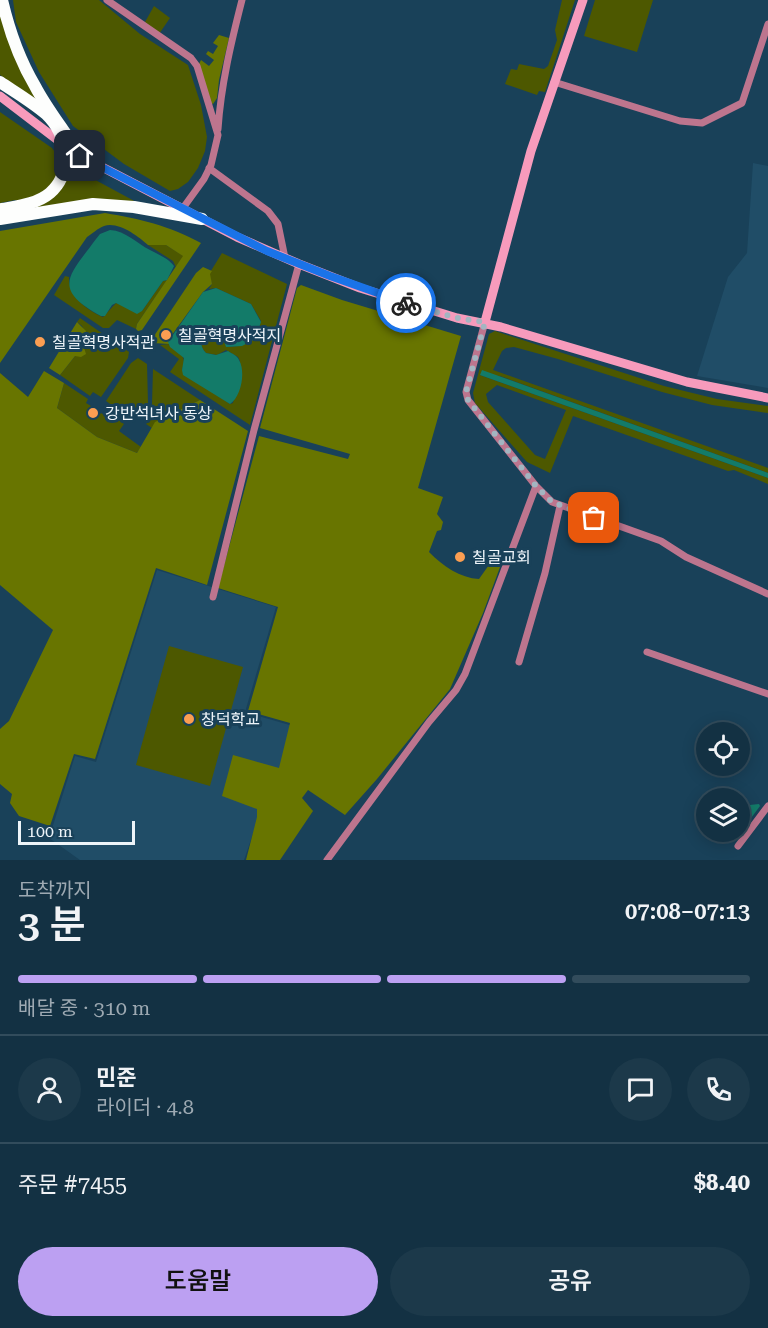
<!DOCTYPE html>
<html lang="ko">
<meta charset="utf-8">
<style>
body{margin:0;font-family:"Roboto Serif","Noto Sans KR",serif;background:#1c394a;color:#f1f3f6;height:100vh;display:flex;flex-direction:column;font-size:22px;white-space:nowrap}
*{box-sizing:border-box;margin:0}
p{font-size:20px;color:#9da9b2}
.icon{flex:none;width:33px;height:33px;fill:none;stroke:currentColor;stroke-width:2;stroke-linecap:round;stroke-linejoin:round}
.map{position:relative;height:860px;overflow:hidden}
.details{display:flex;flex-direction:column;background:#133143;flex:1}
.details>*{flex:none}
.controls{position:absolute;left:696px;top:722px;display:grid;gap:12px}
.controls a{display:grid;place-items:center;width:54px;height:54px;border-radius:50%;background:#133143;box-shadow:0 3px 15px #0003,0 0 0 2px #324c5c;font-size:30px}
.scale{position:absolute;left:18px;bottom:15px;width:117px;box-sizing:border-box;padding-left:6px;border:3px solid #edf4f9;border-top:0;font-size:16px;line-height:21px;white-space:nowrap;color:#edf4f9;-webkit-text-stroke:4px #194159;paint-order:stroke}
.pin{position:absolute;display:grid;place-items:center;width:51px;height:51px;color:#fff;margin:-26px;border-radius:12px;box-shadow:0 3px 9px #0006}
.courier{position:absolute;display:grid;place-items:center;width:60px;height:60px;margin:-30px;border:4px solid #1a73e8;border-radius:50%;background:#fff;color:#222;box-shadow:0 2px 8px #0007}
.headline em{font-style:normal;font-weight:600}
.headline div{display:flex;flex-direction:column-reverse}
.headline{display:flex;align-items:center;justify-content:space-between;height:102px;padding:0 18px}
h1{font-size:39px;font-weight:600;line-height:45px}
.bar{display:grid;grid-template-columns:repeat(4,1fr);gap:9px 6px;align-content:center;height:72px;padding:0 18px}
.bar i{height:8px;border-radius:4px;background:#324c5c}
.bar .selected{background:#bca0f2}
.bar p{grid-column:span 4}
.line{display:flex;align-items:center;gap:15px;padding:0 18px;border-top:2px solid #324c5c}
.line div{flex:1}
.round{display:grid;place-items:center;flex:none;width:63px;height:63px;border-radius:32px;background:#1c394a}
.primary-button{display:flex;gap:12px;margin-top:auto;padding:12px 18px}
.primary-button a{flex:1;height:69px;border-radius:36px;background:#bca0f2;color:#111;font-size:24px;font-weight:600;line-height:69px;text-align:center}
.primary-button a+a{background:#1c394a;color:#f1f3f6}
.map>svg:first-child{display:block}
.built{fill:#204d67}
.green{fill:#4d5800;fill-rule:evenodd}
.forest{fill:#687500}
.water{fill:#137b69}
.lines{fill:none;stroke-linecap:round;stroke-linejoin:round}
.street{stroke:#bd758e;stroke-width:7}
.secondary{stroke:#f79bbc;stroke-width:9}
.highway{stroke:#fdfefd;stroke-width:12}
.highway-bridge{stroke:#fdfefd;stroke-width:12}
.done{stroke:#a3b5c1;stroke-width:6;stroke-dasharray:0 10.8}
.route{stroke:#1a73e8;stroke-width:8}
.poi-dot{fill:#fb9e52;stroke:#194159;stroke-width:2}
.labels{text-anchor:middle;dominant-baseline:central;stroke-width:6;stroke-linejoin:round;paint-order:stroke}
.poi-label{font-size:16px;fill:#edf4f9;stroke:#194159;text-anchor:start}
</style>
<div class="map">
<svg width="768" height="860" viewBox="0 0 768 860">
<rect width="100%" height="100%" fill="#194159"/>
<path class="built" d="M753,163l15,3v222l-71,-12 31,-99 19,-24z
M157,570l119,37 -31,105 48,14 -22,86 -11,1 -16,47h-164l-31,-22 26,-82 21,6z"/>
<path class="green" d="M13,0h86l41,34 48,31 13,40 6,32 -2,14 -7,17 -10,14 -10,7 -8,2 -46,-27 -51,-38 -34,-54 -23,-50z
M562,0h13l-30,92 -6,-1 -2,4 -32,-11 6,-15 6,1 2,-6 25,5 4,-3 9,-26 -2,-10z
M595,0h58l-16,52 -53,-16z
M0,4l45,103 -45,-32z
M154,6l16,12 -11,16 -14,-12z
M0,112l52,36 5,7 20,15 61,33 -104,6 -19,-9 -15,3z
M148,245h18l18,11 -8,11 -3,-6z
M222,253l65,31 -37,141 -80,-53 9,-13 -19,-14 9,-1c9,12 19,8 13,26l48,34 3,-1 7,-42 -2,-4 -12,-7 -9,5 -11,-2c-6,-6 -6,-12 -2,-19l10,-3 8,4 5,12 12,-1 16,-7 6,-18 -10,-17 -35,-16 -7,1 3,-5 -3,-10z
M65,276l4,1c-1,19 18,33 34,40l13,-14 26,8 21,-30 4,-1 -30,44 -1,5 -19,-9 -8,8h-6l-49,-33z
M80,318l49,34 -1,6 -27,39 -8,-5 -3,4 -30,-21 15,-19 11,-21 -4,-9 -5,-4z
M495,331l169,55 53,13 51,7v7l-56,-8 -50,-13 -104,-33 -44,-12 -8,1 -4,3 -9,19 275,98v5l-268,-97 -20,-1 288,103v6l-34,-14 -6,1 -155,-55 -23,57 -23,-11 -52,-59 -2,-10 16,-59zM497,385l69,25 -21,49 -10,-4 -47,-53 -2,-8z
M138,358l9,6 1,39 -6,8 -2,-1 -5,7 -4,-3 -5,8 -16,-11 3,-5 -7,-5 25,-38z
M153,369l47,31 -44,22 -4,6 -6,-4 6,-5 -5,-6 5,-9z
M64,383l24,16 -2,4 5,3 -3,6 9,6 4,-5 5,3 2,-3 16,11 -5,7 22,16 -4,6 -40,-16 -40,-29z
M169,646l74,21 -33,119 -74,-21z"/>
<path class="forest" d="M219,35l10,3 -10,42 -2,18 -4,6 -2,-1 -12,-39 2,-4 8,6 5,-6 -8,-6 2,-3 5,3 5,-8 -5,-3z
M105,213c36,6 62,12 96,30l-59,87 -4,1 -2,-2 1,-5 46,-68 -17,-11h-18c-10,-9 -30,-24 -44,-19 -6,2 -12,8 -17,11l-87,126v-132z
M203,267l9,4 -2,3 2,10 -9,8 -34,47v5l-16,-1 -1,-4 44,-66z
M301,285l41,15 119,36 -43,152 25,9 -6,17 6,8 -2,8 -4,1 -8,21c14,14 31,26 50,27l22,-31 5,3 -23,62 -33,76 -73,90 -32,36 -37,-25 -6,8 11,13 -33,49h-34l11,-43v-8l-35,-13 11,-41 46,13 11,-45 -42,-12 30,-104 -60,-19 41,-152 89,23 2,-5 -90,-26 37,-140z
M77,322l9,9 -4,10 4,13 -5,3 -6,-1 -15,19 -11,-7z
M44,371l20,12 -7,25 40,29 40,16 18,-31 45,-22 48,31 -41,154 -51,-17 -61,191 -21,-5 -24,72 -31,-10 -9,-13 2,-9 -12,-10v-55l9,-8 44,-91 -53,-45v-212l28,24z"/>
<path class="water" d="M110,230c16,1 26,13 40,20 9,5 18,8 24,16l-7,14 -4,1 -21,30 -5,3 -21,-11 -4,2 -7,11h-4c-51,-28 -31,-41 -5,-77l4,-5z
M216,288l35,16 10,18 -6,17 -13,7 -16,1 -4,-12 -8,-4 -10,3c-4,6 -4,13 2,19l10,2 12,-4c4,3 9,4 11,9 7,12 2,37 -9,44l-47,-29 -1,-5 2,-12 -14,-11 -2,-5 35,-50z
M482,370l286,103v5l-288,-103z
M759,804l1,2 -17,23h-3v-23z"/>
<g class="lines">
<path class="street" d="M107,0l84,58 6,8 21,69 -7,30 -7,14 -21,29
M554,82l126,39 22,2 40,-20 26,-79
M218,129c3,-44 13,-86 24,-129
M209,168l59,43 10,13 7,34
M485,322l-19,70 2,8 68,86 16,16 109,39 25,16 82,37
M213,597l41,-167 45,-166
M647,652l121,42
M519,662l26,-89 15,-67
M738,846l30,-40
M327,860l102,-138 27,-32 9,-16 71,-188"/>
<path class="secondary" d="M0,96l64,49
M75,153l162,84 62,27 61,24 97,30 44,9 186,55 81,16
M485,322l46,-171 52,-151"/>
<path class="highway" d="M2,0c7,30 17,59 33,86 13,25 31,46 45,70
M0,219l93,-15 41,3 68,12"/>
<path class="highway-bridge" d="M0,82c15,10 32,20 46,32 21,20 28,58 4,79 -13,11 -32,13 -48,16"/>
</g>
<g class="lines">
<path class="done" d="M406,303l51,15 28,4 -19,70 2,8 68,86 16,16 42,16"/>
<path class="route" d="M80,156l187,95 63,25 76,27"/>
</g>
<g class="poi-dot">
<circle cx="166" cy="335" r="6"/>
<circle cx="40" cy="342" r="6"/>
<circle cx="93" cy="413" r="6"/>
<circle cx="460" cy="557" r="6"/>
<circle cx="189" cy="719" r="6"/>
</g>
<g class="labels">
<g class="poi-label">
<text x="178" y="335">칠골혁명사적지</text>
<text x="52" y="342">칠골혁명사적관</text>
<text x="105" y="413">강반석녀사 동상</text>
<text x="472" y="557">칠골교회</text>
<text x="201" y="719">창덕학교</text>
</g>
</g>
</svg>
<div class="controls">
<a><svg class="icon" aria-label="locate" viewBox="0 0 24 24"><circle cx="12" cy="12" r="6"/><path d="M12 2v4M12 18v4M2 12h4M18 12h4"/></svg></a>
<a><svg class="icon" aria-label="layers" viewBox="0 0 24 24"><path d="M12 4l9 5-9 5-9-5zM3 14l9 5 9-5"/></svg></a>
</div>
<div class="scale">100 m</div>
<div class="pin" style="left:594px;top:518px;background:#ea580c"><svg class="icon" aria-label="bag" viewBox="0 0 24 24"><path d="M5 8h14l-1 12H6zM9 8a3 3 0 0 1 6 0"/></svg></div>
<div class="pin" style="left:80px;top:156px;background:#1f2937"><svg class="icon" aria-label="home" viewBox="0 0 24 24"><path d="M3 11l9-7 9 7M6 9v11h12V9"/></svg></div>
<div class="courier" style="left:406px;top:303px"><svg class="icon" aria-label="bike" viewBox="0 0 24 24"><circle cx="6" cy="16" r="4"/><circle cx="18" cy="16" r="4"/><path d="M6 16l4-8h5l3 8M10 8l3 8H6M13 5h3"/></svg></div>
</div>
<section class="details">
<div class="headline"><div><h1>3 분</h1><p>도착까지</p></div><em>07:08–07:13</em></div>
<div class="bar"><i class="selected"></i><i class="selected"></i><i class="selected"></i><i></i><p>배달 중 · 310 m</p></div>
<div class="line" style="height:108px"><a class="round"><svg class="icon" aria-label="person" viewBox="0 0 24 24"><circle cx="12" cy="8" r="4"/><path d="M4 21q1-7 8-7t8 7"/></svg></a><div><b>민준</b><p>라이더 · 4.8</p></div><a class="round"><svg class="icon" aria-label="chat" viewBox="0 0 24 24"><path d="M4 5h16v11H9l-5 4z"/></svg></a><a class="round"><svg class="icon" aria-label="phone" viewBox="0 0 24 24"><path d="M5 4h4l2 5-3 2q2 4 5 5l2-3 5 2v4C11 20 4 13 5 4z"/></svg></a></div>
<div class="line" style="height:78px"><div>주문 #7455</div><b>$8.40</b></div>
<div class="primary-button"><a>도움말</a><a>공유</a></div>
</section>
